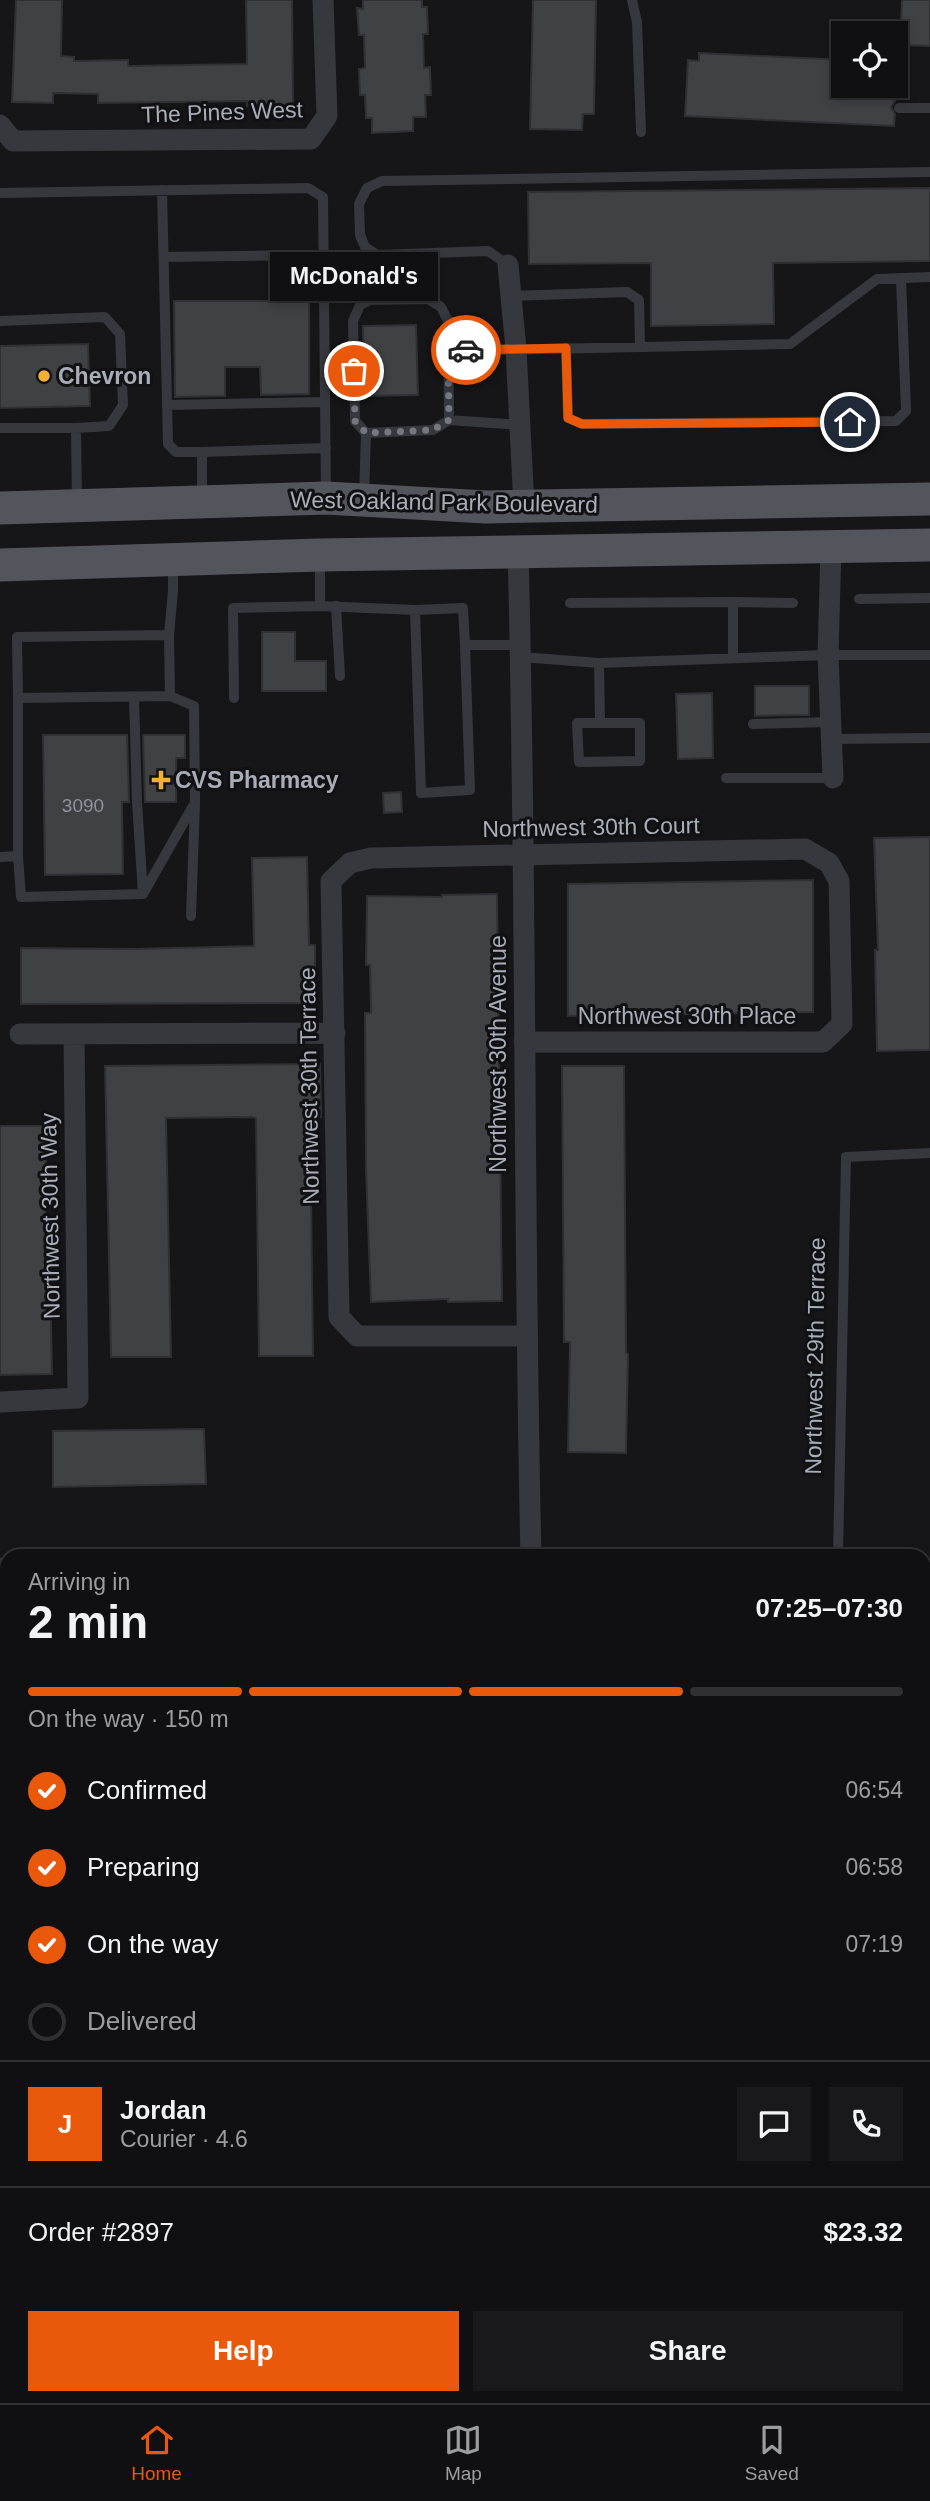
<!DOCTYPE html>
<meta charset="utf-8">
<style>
body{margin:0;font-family:Arial,sans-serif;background:#19191b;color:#f1f3f6;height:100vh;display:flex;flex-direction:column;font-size:26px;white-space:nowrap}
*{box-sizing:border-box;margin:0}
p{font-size:23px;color:#9c9d9f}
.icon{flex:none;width:38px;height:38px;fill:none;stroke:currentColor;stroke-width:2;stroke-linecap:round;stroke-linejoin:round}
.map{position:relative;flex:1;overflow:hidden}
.panel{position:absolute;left:0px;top:1549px;width:931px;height:856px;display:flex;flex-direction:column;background:#101012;border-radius:21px 21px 0 0;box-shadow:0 4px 10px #0003,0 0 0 2px #303032}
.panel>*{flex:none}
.tools{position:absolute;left:831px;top:21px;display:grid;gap:14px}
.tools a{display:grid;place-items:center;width:77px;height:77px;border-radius:0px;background:#101012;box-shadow:0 4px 10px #0003,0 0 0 2px #303032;font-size:35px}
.pin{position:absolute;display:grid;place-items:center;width:60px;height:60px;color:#fff;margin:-30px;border:4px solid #fff;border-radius:50%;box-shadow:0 2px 7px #0007}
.courier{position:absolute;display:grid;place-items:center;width:70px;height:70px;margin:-35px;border:5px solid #ea580c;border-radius:50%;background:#fff;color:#222;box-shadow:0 2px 9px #0007}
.bubble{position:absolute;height:49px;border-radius:0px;background:#101012;box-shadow:0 4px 10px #0003,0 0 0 2px #303032;font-size:23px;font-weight:700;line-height:49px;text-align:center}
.summary em{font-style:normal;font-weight:700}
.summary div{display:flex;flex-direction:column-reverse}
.summary{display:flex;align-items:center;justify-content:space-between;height:119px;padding:0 28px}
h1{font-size:46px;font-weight:700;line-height:52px}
.bar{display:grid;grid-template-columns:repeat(4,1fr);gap:10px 7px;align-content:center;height:84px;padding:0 28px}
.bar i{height:9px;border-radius:5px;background:#303032}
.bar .current{background:#ea580c}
.bar p{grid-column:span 4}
.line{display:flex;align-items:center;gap:18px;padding:0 28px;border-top:2px solid #303032}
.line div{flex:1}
.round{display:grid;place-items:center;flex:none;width:74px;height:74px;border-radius:0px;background:#19191b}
ol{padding:0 28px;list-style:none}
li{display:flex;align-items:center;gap:21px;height:77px}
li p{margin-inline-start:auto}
li .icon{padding:7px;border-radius:50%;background:#ea580c;color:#fff;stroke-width:4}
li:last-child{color:#9c9d9f}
li i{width:38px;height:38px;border:4px solid #303032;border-radius:50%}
.button{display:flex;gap:14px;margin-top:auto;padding:14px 28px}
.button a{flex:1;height:80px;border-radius:0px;background:#ea580c;color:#fff;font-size:28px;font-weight:700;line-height:80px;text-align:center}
.button a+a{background:#19191b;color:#f1f3f6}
.tab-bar{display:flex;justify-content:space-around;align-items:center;height:98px;border-top:2px solid #303032;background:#101012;font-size:19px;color:#9c9d9f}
.tab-bar a{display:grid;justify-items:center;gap:4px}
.tab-bar .current{color:#ea580c}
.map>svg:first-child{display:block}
.building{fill:#404145;stroke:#303034;stroke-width:2}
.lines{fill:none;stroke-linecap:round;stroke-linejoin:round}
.lane{stroke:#37383d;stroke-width:10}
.street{stroke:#37383d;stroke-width:21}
.primary{stroke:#53555c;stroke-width:33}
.done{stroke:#757880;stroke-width:7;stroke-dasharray:0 12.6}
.route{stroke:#ea580c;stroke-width:9}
.poi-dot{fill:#f2b134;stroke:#111113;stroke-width:2.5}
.labels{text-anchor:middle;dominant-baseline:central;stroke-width:6;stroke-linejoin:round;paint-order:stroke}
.number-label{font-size:19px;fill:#8e929b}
.street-label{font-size:23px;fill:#a8adb8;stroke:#111113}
.poi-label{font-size:23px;font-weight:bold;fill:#a8adb8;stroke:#111113;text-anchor:start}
</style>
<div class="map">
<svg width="930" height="2403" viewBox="0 0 930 2403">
<rect width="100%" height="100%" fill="#161618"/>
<path class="building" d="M16,0h46l-1,56 13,1v4l54,-1v6l119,-2 -1,-64h46l1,105 -46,1v-5l-149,2v-9l-45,-1v10l-41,-1z
M363,0h59v7h5l1,27h-5l1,34 6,-1 1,28h-6l1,22h-13v14l-41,2v-15h-6l-1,-23h-5l-1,-26 6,-1 -1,-33h-5l-2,-27 6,1z
M533,0h63l-2,114h-11l-1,16 -52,-1z
M902,0h28v46l-30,-1z
M699,53l145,7v26h52l-1,15 -4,6 4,7 -1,12 -209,-10 3,-56 11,1z
M930,188v73l-157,2 1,61 -123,2v-63l-122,1 -1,-72z
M174,301h135v93l-48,1 -1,-28h-35v29l-50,1z
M416,325l2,70 -54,1 -1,-70z
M88,344l2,62 -90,2v-62z
M262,632h33v29h31v30h-64z
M755,686h54v29l-54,1z
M712,693l1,65 -35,1 -2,-65z
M43,735h84l2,67h-7l1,72 -78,1z
M143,735h42v23h-9v44h-31z
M401,792l1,20 -18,1 -1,-20z
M930,837v213l-53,1 -2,-101h3l-4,-112z
M307,857l2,88h6v58l-294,1v-56l113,1 120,-3 -2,-88z
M813,880v132l-245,4v-132z
M497,894l5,407 -54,1v-3l-77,3 -5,-132 -1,-157h6l-1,-48h-4l1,-69 75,1v-2z
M320,1064l1,53h-11l3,239h-54l-3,-238 -6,-1 -84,1 5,239h-60l-6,-291z
M562,1066h62l2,287 2,1 -2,99 -58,-1 2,-110h-6z
M0,1126h46l-1,145h5l2,103 -52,1z
M204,1429l2,55 -153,3v-56z"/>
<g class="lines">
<path class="lane" d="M632,0l5,22 4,110
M899,108h31
M162,190l6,254 8,8h26
M0,193l308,-5 15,9 3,299
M164,257l159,-2
M508,265l-20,-14 -111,4 -12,-8 -5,-12 -1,-31 8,-16 15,-7 548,-9
M511,296l116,-4 12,8 1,47
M0,321l105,-4 15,17 3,71 -14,21 -33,2 1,74
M566,348l2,70 14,6 314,-3 10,-10 -5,-133
M448,351l342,-7 87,-65 53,-2
M167,405l158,-3
M449,420l71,5
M1,428h75
M364,498l2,-65 -11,-12 -2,-100 7,-16 10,-5 58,-1 13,8 7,14 1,99 -16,10 -67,3
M202,500v-48l124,-4
M859,599l71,-1
M733,602l60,1
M570,603l163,-1v56
M320,606l95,4
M336,606l4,70
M169,635l4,-44v-29
M465,645l-2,-37 -48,2 6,183 49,-3 -5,-145h55
M521,657l78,6 229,-8h102
M599,663l1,60h40v38l-61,1 -2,-39h23
M134,697l3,105 6,92
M18,698l-1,-61 152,-2 1,61
M234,698l-1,-90 87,-2v-48
M753,724l77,-2
M831,739l99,-1
M726,778h107
M18,856v-158l152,-2 24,10 1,97 -4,113
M0,857l18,-1 3,41 122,-3
M143,894l50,-88
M838,1556l8,-399 84,-4
M0,1563h7
M924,1794l6,3
M0,1795h7
M924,1886l6,-79
M924,2013h6
M924,2128l6,-1
M924,2335h6
M667,2403l32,-2v2"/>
<path class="street" d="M0,125l13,16 298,-2 16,-23 -4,-116
M508,265l8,84 8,157
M831,547l-3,108 5,123
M518,552c9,335 5,669 13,1004
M20,1034l315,-1
M524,1042h299l19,-18 -3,-143 -10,-18 -24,-14 -434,9 -21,5 -19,18 8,436 18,19h168
M0,1402l78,-4 -4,-364
M924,1642l6,-1
M0,1901l7,-1
M0,1941h7
M924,2076l6,2
M176,2398v5
M392,2398v5"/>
<path class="primary" d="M0,508l326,-10 160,9 444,-8
M0,565l320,-10 610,-10"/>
</g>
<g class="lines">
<path class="done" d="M354,371l1,50 11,12 67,-3 16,-10 -1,-69 18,-1"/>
<path class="route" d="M466,350l100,-2 2,70 14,6 268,-2"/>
</g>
<g class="poi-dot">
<circle cx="44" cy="376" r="7"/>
<path d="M157.5 769.5h7v7h7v7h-7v7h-7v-7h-7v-7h7z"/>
</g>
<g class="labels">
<g class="number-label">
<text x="83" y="805">3090</text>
</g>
<g class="street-label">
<text transform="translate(222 112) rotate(-2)">The Pines West</text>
<text transform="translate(444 502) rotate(1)">West Oakland Park Boulevard</text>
<text transform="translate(591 827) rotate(-1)">Northwest 30th Court</text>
<text x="687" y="1016">Northwest 30th Place</text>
<text transform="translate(498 1054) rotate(-90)">Northwest 30th Avenue</text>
<text transform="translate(309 1086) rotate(-91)">Northwest 30th Terrace</text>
<text transform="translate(50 1216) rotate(-91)">Northwest 30th Way</text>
<text transform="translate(815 1356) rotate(-89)">Northwest 29th Terrace</text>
</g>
<g class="poi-label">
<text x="58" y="376">Chevron</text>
<text x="175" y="780">CVS Pharmacy</text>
</g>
</g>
</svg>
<div class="tools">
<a><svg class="icon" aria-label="locate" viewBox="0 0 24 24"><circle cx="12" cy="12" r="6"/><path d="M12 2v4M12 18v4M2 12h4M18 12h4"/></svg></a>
</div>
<div class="pin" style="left:354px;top:371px;background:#ea580c"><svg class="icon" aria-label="bag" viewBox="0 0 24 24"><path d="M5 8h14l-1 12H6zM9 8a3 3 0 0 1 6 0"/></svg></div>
<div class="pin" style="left:850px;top:422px;background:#1f2937"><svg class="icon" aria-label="home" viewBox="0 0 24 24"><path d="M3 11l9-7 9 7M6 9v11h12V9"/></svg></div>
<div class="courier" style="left:466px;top:350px"><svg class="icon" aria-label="car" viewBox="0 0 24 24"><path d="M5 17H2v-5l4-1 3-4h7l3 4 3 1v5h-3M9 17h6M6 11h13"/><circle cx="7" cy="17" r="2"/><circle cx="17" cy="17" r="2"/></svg></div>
<div class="bubble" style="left:270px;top:252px;width:168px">McDonald's</div>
<section class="panel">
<div class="summary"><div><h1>2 min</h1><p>Arriving in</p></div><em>07:25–07:30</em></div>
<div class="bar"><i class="current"></i><i class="current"></i><i class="current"></i><i></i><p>On the way · 150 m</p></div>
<ol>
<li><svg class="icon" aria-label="check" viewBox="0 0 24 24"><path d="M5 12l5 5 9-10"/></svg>Confirmed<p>06:54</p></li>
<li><svg class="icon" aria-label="check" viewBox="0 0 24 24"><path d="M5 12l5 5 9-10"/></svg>Preparing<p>06:58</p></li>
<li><svg class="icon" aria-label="check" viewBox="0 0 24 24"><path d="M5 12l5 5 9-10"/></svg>On the way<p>07:19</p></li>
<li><i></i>Delivered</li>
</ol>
<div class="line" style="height:126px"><b class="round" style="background:#ea580c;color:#fff">J</b><div><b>Jordan</b><p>Courier · 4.6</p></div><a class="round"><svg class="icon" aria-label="chat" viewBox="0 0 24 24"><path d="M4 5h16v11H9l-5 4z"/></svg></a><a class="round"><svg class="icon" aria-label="phone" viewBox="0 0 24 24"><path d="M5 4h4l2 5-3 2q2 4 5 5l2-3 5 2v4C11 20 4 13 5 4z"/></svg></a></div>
<div class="line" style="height:91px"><div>Order #2897</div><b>$23.32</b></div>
<div class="button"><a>Help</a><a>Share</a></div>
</section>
</div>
<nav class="tab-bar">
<a class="current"><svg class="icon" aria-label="home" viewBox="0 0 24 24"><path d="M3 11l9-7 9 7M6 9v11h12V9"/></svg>Home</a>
<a><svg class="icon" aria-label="map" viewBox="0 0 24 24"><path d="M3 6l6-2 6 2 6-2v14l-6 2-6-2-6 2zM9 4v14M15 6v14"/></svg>Map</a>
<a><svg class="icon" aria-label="saved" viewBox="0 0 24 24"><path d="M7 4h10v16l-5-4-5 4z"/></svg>Saved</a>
</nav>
